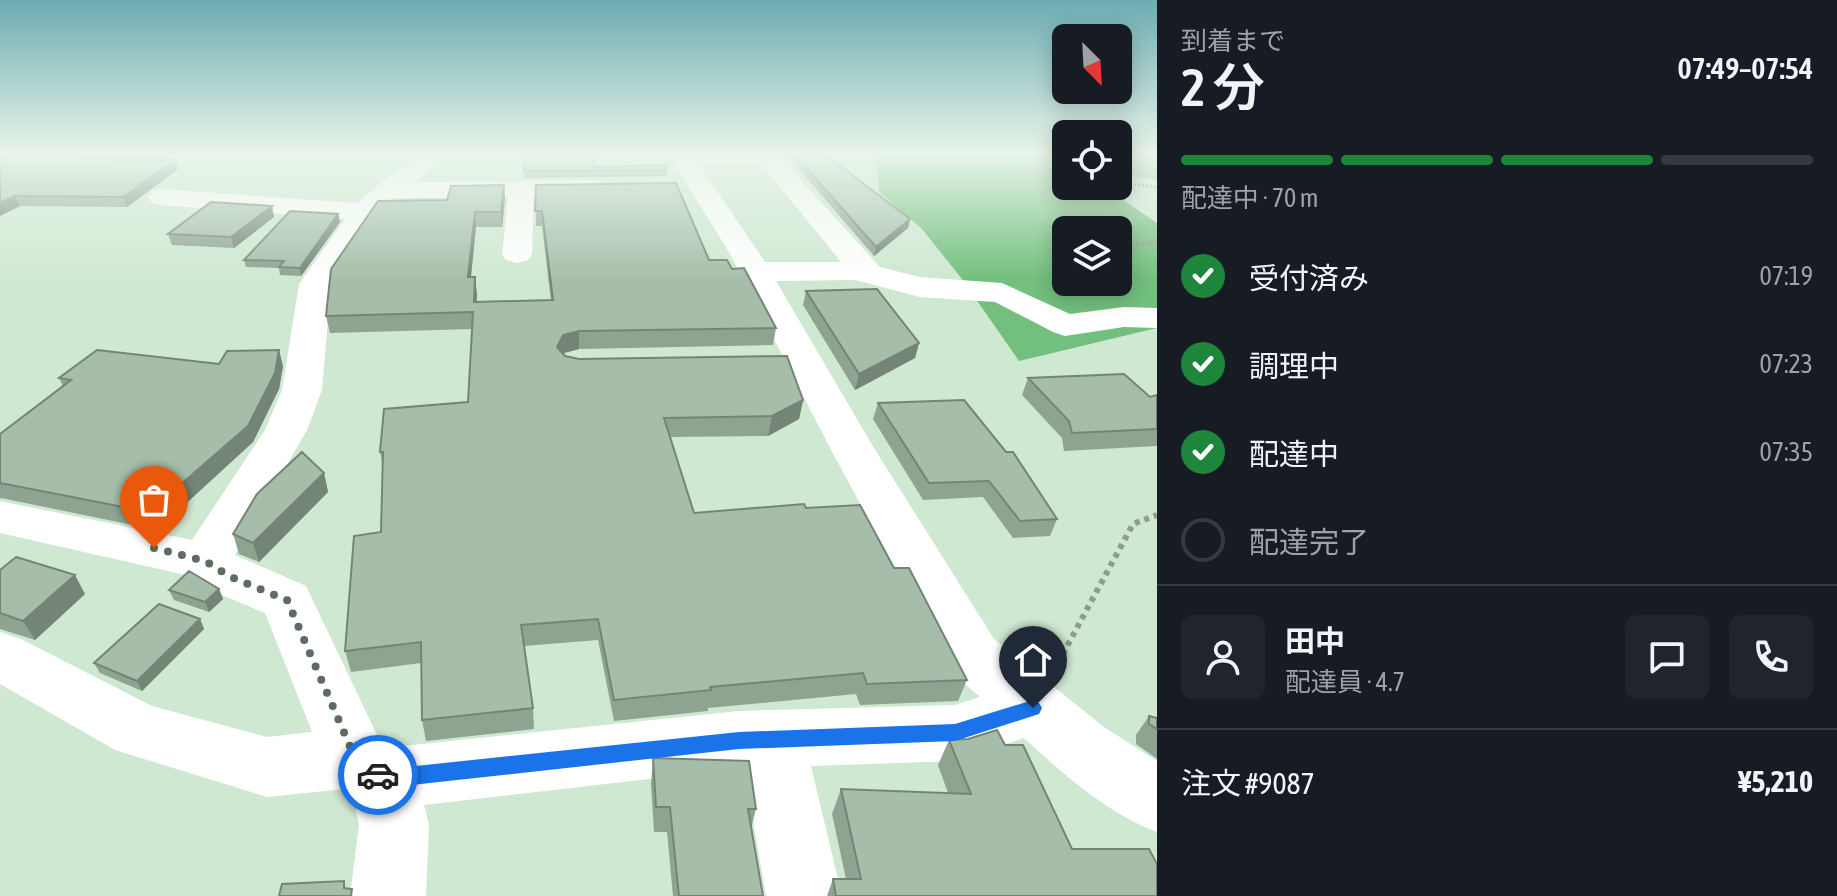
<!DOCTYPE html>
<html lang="ja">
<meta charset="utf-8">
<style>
body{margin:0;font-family:"Asap Condensed","Noto Sans JP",sans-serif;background:#20242c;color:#f1f3f6;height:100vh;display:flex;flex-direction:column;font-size:30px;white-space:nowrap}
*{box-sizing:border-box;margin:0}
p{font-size:26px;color:#9ea1a6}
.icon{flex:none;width:44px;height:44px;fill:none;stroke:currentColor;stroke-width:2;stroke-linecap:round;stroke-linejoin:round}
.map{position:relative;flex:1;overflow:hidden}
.panel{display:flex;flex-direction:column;background:#171b24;width:680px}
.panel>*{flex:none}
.needle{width:52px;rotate:156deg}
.tools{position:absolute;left:1052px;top:24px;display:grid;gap:16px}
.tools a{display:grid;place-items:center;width:80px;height:80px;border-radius:12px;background:#171b24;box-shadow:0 4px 20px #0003;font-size:40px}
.pin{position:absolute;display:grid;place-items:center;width:68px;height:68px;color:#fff;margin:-82px -34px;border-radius:50% 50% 50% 0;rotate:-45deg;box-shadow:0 0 8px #0007}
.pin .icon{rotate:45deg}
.courier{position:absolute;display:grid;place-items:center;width:80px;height:80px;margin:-40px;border:6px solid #1a73e8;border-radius:50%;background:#fff;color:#222;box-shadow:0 2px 10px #0007}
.summary em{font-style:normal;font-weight:600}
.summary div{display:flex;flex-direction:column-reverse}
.summary{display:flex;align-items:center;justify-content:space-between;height:136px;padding:0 24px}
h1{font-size:52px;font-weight:600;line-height:60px}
.bar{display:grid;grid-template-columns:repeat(4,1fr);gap:12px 8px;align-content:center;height:96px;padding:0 24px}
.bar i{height:10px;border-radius:6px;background:#363941}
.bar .on{background:#1d863b}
.bar p{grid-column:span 4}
.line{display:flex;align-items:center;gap:20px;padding:0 24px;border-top:2px solid #363941}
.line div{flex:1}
.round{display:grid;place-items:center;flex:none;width:84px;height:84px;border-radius:12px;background:#20242c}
ol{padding:0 24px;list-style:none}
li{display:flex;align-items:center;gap:24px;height:88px}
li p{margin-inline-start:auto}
li .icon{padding:8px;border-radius:50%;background:#1d863b;color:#fff;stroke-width:4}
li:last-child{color:#9ea1a6}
li i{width:44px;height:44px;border:4px solid #363941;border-radius:50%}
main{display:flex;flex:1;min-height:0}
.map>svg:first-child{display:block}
.green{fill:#86c18e}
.forest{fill:#72bf7e;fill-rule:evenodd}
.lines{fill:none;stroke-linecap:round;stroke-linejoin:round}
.path-far2{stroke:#8b9e8d;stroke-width:3;stroke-dasharray:2 2;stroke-linecap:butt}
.path-far1{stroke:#8b9e8d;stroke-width:4;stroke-dasharray:3 3;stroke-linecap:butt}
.path{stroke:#8b9e8d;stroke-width:6;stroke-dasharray:5 5;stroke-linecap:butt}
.minor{fill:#fff;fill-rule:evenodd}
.wall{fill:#8fa391}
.shaded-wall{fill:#748576}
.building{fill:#a6bea9;stroke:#748576;stroke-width:2}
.route{fill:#1a73e8}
.done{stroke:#5f6d60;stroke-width:8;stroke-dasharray:0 14.4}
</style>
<main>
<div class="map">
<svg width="1157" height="896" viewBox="0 0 1157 896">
<rect width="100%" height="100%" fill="#cfe8d1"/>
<path class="green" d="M1118,155h39v25l-39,-6z"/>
<path class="forest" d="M876,155h183l7,5v26h37l54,37v105l-138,33 -57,-82 -40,-50 -43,-37zM1066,230h52v52h-52z"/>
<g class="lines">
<path class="path-far2" d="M983,155l83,22
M1118,183l39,4
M1143,244l14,-3"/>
<path class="path-far1" d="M1118,248l36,-6"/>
<path class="path" d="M1058,663l75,-139 24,-9"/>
<path class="minor" d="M421,155h28l-34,27 182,-2 9,3 4,5 -4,5 -9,3h-63l-2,58 -4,6 -11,3 -11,-3 -4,-6 6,-57 -114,1 -20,19 -43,67 -9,106 -15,40 -72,125 71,31 72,151 15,10 346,-36 216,-6 25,-8 -28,-24 -122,-225 -100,-194 -61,-99h109l102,112 40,10 82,6 68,31 54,-7 33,1v20l-33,-1 -59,9 -12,-4 -58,-30 -75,-5 -65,-17 -79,1 98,167 120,191 110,88 53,34v71c-50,-19 -94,-58 -133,-94l-69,23 -144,5 31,130h-76l-22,-128 -320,37 5,20 -3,71h-76l9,-71 -6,-29 -9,-7 -77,8 -152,-47 -115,-66v-52l21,7 131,67 115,31 45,-5 -47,-119 -53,-22 -22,-15 -190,-43v-32l192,39 73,-110 17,-40 17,-106 46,-65 -184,-14 -9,-2 -4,-6 4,-6 9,-2 196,14 21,-18zM761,164l80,98h-76l-65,-96z"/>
</g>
<path class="wall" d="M8,155h97l1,4 69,1 3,9 -51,38 -107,-1 -20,10z
M787,155h39l84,64 -2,9 -34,28z
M595,167l72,3 -1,6 -141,2 -1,-7z
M504,185l1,14 -3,28h-26l-5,50h4l1,25 75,-1 -9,-75h-6v-41l173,75 23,9 44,59 -3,17 -194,4 -15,4 1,3 238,44 -4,19 -31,17 -98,1 24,76 112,-5 88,60 73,112 -9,21 -98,4 -4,-11 -148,14v3l-94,10 -16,-81 -74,6 9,62 1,21 -108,12 -4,-21 -1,-57 -70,9 -6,-21 36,-119 2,-67 -3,-13 88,-50 4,-73 -142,4 -4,-17 121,-116z
M272,206l2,11 -40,31 -62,-3 -4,-11z
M338,214l2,8 -39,54 -21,-1 -1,-7 -33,-1 -2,-7z
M806,291l113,52 -4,15 -60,32 -52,-85z
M219,364l64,2 -4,23 -26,53 -96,88 -156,-32 -1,1v-65l63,-48 -4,-8z
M1028,378l122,19 7,-2v51l-93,5 -2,-13 -40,-43z
M878,403l179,116 -7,17 -37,2 -30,-41 -60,3 -50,-81z
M324,473l4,19 -69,70 -20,-8 -6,-20z
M0,570l85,24 -50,46 -35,-11z
M219,589l4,10 -14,13 -35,-12 -5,-10z
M200,619l4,10 -62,62 -42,-18 -6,-10z
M1149,716l8,2v41l-21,-15v-9z
M949,740l56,5 67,104 85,47h-330l6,-17h13l-14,-65 9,-25 107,4 -10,-28z
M653,758l103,51 -5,20 12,67h-90l-6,-64h-13l-3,-48z"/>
<path class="shaded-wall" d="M94,155h11l1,5 -19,-1z
M175,160l3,9 -51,38 -4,-10z
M504,185l1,14 -3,28 -1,-15z
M15,196l5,10 -20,10v-13z
M272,206l2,11 -40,31 -3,-11z
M475,212l1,15 -7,67 -1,-17z
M338,214l2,8 -39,54 -1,-8z
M910,219l-2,9 -34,28 2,-9z
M475,277l2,17 -1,26 -2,-18z
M579,331v18l-15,4 -7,-6 6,-12z
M919,343l-4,15 -60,32 4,-16z
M279,350l4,16 -4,23 -26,53 -96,88 -8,-18z
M803,400l-4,19 -31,17 4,-20z
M324,473l4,19 -69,70 -6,-19z
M75,575l10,19 -50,46 -12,-19z
M219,589l4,10 -14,13 -4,-10z
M200,619l4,10 -62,62 -5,-10z"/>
<path class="building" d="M8,155h86l-7,4 88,1 -52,37 -108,-1 -15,7v-44z
M525,155h67l3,12 70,-2 2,5 -143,1z
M795,155h31l84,64 -34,28z
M676,183l33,77h18l5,9 12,-1 32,60 -197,3 -16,4 -6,12 8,9 14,3 208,-3 16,44 -31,16 -108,2 30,95 110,-9 2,4 54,-3 34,63h15l58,112 -100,4 -4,-11 -153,14 1,3 -97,10 -16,-81 -77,6 12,83 -111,12 -1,-78 -76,9 9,-115 27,-4 2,-80h-3l4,-43 84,-7 5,-90 -147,4 5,-47 47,-68 69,-1 4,-14 53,-1 -3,27h-26l-7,65h7l-1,25 79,-2 -11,-89h-7l1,-26z
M211,202l61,4 -41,31 -63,-3z
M290,211l48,3 -38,54 -21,-1 5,-6 -40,-1z
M877,289l42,54 -60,31 -53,-83z
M97,350l122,14 8,-13 52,-1 -4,23 -27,53 -99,86 -149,-29v-49l71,-54 -12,-2z
M1124,374l26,23 7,-2v34l-85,4 -3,-12 -41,-43z
M964,400l42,52h7l44,67 -37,2 -31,-40 -60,2 -51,-80z
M302,452l22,21 -71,70 -20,-9 24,-40z
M16,557l59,18 -52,46 -23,-8v-43z
M189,571l30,18 -14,13 -36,-12z
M159,604l41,15 -63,62 -43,-18z
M1149,716l8,2v11l-8,-5z
M997,730l8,15h18l49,104h77l8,15v32h-321l-3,-17h28l-20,-90 130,5 -22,-54 19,-1z
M653,758l96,3 7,48h-8l15,87h-84l-9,-89h-14z
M344,881v7l8,1 -1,7h-72l3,-12z"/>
<linearGradient id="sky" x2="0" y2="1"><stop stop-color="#6cacb2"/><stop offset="0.55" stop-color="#e9f5ea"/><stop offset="1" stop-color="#e9f5ea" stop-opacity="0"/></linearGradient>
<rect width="1157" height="280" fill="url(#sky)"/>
<path class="route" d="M1033,700l6,3 3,5 -3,6 -84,27 -216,8 -355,39 -13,-7 -3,-6 3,-7 7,-2 9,3 352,-37 216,-8z"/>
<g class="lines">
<path class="done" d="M154,548l51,13 26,16 56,23 68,158 23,17"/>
</g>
</svg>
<div class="tools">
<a><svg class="needle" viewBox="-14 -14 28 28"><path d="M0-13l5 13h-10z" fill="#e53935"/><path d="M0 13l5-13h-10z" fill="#9ea1a6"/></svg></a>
<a><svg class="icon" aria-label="locate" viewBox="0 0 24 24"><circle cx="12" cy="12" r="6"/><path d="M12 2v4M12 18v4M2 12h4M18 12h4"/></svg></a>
<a><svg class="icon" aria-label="layers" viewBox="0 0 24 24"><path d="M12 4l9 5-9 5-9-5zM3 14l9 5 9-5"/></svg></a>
</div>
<div class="pin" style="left:154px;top:548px;background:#ea580c"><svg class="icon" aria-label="bag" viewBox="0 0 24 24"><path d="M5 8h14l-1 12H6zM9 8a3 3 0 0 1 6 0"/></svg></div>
<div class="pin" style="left:1033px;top:708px;background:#1f2937"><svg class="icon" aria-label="home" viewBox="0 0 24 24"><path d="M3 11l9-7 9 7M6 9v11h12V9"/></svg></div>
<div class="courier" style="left:378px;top:775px"><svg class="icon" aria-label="car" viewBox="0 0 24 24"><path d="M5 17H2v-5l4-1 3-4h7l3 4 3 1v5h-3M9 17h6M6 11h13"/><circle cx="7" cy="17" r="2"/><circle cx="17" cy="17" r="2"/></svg></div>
</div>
<section class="panel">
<div class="summary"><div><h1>2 分</h1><p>到着まで</p></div><em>07:49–07:54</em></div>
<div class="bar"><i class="on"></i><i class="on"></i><i class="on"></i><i></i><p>配達中 · 70 m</p></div>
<ol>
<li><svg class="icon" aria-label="check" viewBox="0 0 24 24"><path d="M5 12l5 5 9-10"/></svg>受付済み<p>07:19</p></li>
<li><svg class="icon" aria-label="check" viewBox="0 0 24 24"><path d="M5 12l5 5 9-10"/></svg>調理中<p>07:23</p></li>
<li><svg class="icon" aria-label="check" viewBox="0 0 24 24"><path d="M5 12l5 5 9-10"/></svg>配達中<p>07:35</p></li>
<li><i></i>配達完了</li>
</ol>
<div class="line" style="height:144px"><a class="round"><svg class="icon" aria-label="person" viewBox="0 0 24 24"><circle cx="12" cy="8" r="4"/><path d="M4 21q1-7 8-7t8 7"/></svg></a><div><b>田中</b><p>配達員 · 4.7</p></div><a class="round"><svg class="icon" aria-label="chat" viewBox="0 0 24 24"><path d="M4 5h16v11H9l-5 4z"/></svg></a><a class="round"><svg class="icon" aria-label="phone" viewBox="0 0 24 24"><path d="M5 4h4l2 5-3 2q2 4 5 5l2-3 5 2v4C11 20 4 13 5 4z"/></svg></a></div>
<div class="line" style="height:104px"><div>注文 #9087</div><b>¥5,210</b></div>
</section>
</main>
